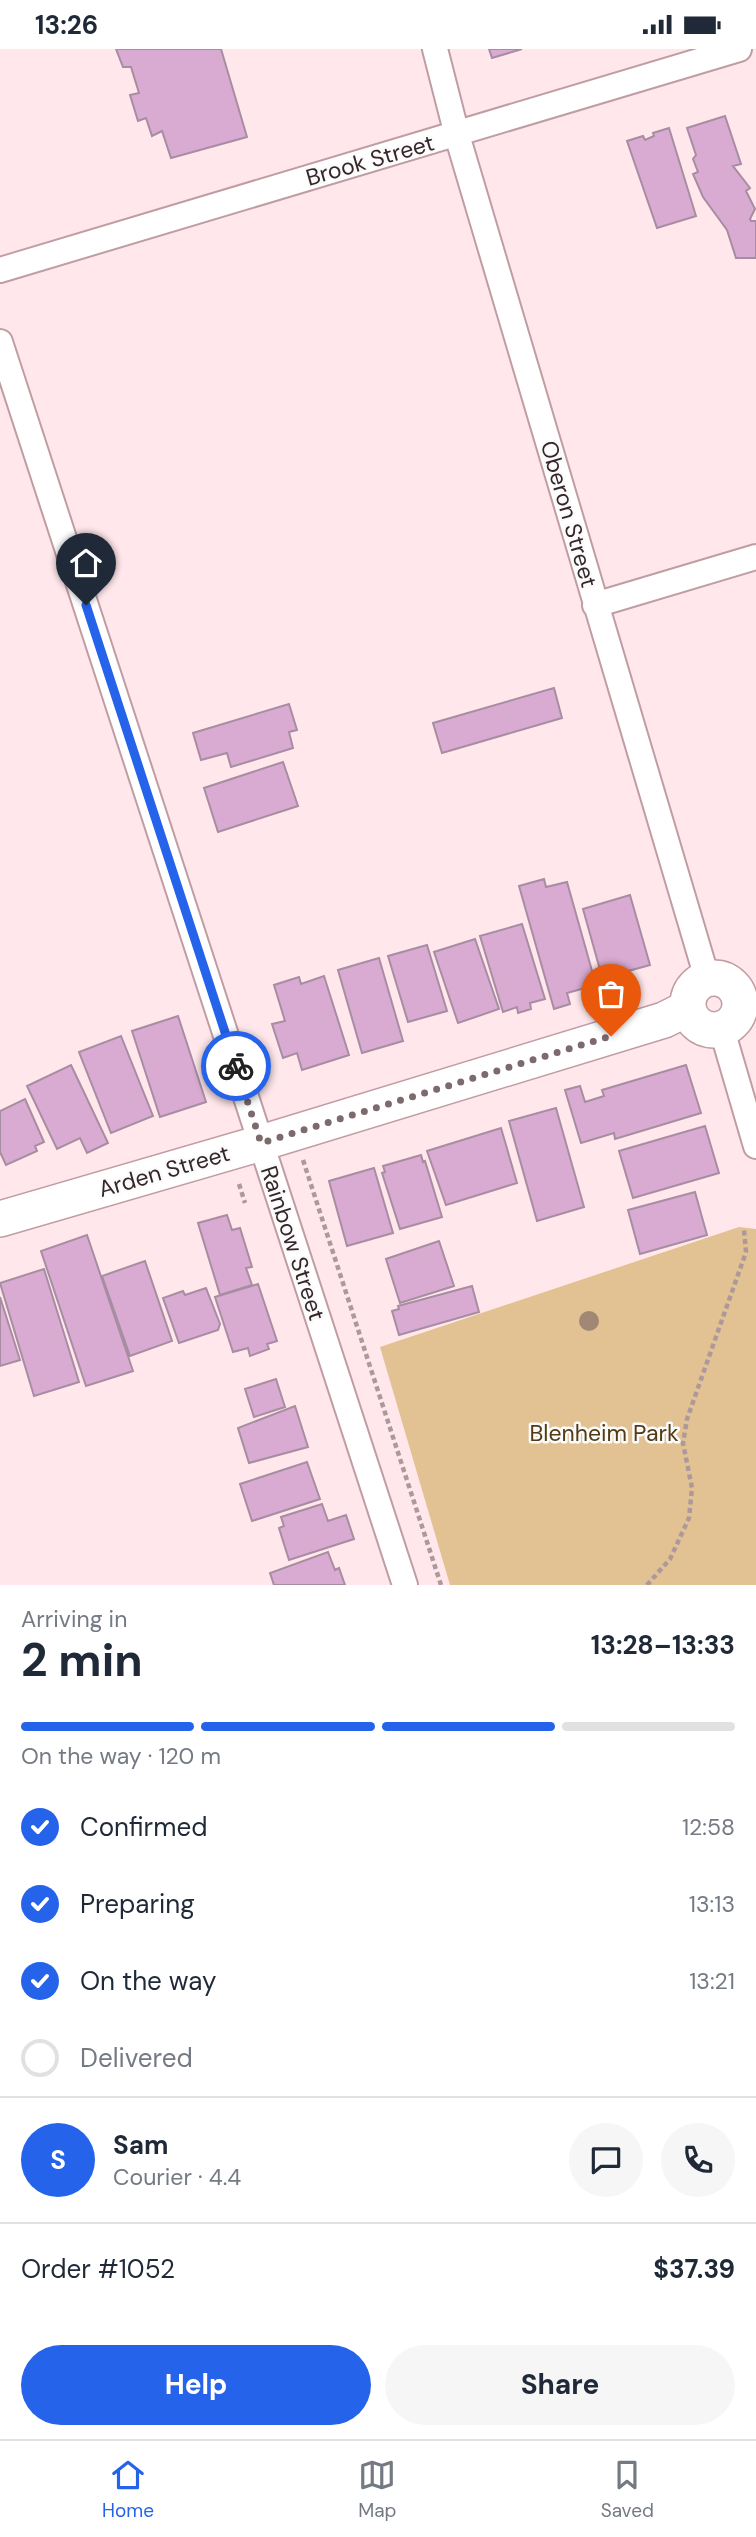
<!DOCTYPE html>
<meta charset="utf-8">
<style>
body{margin:0;font-family:"DM Sans",sans-serif;background:#f6f6f7;color:#1f2937;height:100vh;display:flex;flex-direction:column;font-size:26px;white-space:nowrap}
*{box-sizing:border-box;margin:0}
p{font-size:23px;color:#747a83}
.icon{flex:none;width:38px;height:38px;fill:none;stroke:currentColor;stroke-width:2;stroke-linecap:round;stroke-linejoin:round}
.map{position:relative;height:1536px;overflow:hidden}
.panel{display:flex;flex-direction:column;background:#fff;flex:1}
.panel>*{flex:none}
.pin{position:absolute;display:grid;place-items:center;width:60px;height:60px;color:#fff;margin:-72px -30px;border-radius:50% 50% 50% 0;rotate:-45deg;box-shadow:0 0 7px #0007}
.pin .icon{rotate:45deg}
.courier{position:absolute;display:grid;place-items:center;width:70px;height:70px;margin:-35px;border:5px solid #2563eb;border-radius:50%;background:#fff;color:#222;box-shadow:0 2px 9px #0007}
.summary em{font-style:normal;font-weight:700}
.summary div{display:flex;flex-direction:column-reverse}
.summary{display:flex;align-items:center;justify-content:space-between;height:119px;padding:0 21px}
h1{font-size:46px;font-weight:700;line-height:52px}
.bar{display:grid;grid-template-columns:repeat(4,1fr);gap:10px 7px;align-content:center;height:84px;padding:0 21px}
.bar i{height:9px;border-radius:5px;background:#e0e1e3}
.bar .on{background:#2563eb}
.bar p{grid-column:span 4}
.line{display:flex;align-items:center;gap:18px;padding:0 21px;border-top:2px solid #e0e1e3}
.line div{flex:1}
.round{display:grid;place-items:center;flex:none;width:74px;height:74px;border-radius:37px;background:#f6f6f7}
ol{padding:0 21px;list-style:none}
li{display:flex;align-items:center;gap:21px;height:77px}
li p{margin-inline-start:auto}
li .icon{padding:7px;border-radius:50%;background:#2563eb;color:#fff;stroke-width:4}
li:last-child{color:#747a83}
li i{width:38px;height:38px;border:4px solid #e0e1e3;border-radius:50%}
.action{display:flex;gap:14px;margin-top:auto;padding:14px 21px}
.action a{flex:1;height:80px;border-radius:42px;background:#2563eb;color:#fff;font-size:28px;font-weight:700;line-height:80px;text-align:center}
.action a+a{background:#f6f6f7;color:#1f2937}
.status{display:flex;justify-content:space-between;align-items:center;height:49px;padding:0 35px;background:#fff;direction:ltr}
.status svg{height:19px;fill:currentColor}
.menu{display:flex;justify-content:space-around;align-items:center;height:98px;border-top:2px solid #e0e1e3;background:#fff;font-size:19px;color:#747a83}
.menu a{display:grid;justify-items:center;gap:4px}
.menu .on{color:#2563eb}
.map>svg:first-child{display:block}
.green{fill:#e2c192}
.building{fill:#daabd2;stroke:#a78da2;stroke-width:2}
.lines{fill:none;stroke-linecap:round;stroke-linejoin:round}
.street-casing{stroke:#c09da3;stroke-width:28}
.secondary-casing{stroke:#c09da3;stroke-width:38}
.path{stroke:#ad999c;stroke-width:4.5;stroke-dasharray:5 3.5;stroke-linecap:butt}
.street{stroke:#fff;stroke-width:24}
.secondary{stroke:#fff;stroke-width:35}
.tree{fill:#a08875}
.done{stroke:#7c6a6d;stroke-width:7;stroke-dasharray:0 12.6}
.route{stroke:#2563eb;stroke-width:9}
.labels{text-anchor:middle;dominant-baseline:central;stroke-width:5;stroke-linejoin:round;paint-order:stroke}
.street-label{font-size:23px;fill:#352729;stroke:#fbfbfb}
.park-label{font-size:23px;fill:#523a14;stroke:#fbfbfb}
</style>
<div class="status"><b>13:26</b><svg viewBox="0 0 49 12"><path d="M0 12V9h3v3zM5 12V6h3v6zM10 12V3h3v9zM15 12V0h3v12zM26 1h20v11H26zM47 4h2v5h-2z"/></svg></div>
<div class="map">
<svg width="756" height="1536" viewBox="0 0 756 1536">
<rect width="100%" height="100%" fill="#ffe7eb"/>
<path class="green" d="M739,1178l17,2v356h-306l-70,-238z"/>
<path class="building" d="M116,0h105l26,88 -76,21 -9,-27 -10,5 -6,-18 -8,3 -8,-26 9,-2 -8,-26h-8z
M489,0h33l-30,9z
M725,67l16,48 -8,2 17,22 -4,3 9,18 -5,10 1,2h5v37h-20l-9,-28 -24,-33 -10,-23 5,-2 -5,-13 3,-4 -9,-27z
M669,79l27,88 -39,12 -30,-87 16,-5 2,4 9,-4 -1,-3z
M554,639l8,30 -120,35 -9,-30z
M289,655l8,26 -8,2 4,16 -62,19 -4,-14 -26,7 -8,-27z
M283,713l15,44 -80,26 -14,-44z
M544,830l2,8 21,-5 29,103 -29,8 3,11 -16,5 -35,-123z
M630,846l20,70 -29,8 2,5 -19,6 -21,-75z
M522,875l23,75 -15,4 1,6 -13,4 -1,-6 -14,5 -23,-76z
M475,890l24,70 -41,14 -24,-71z
M427,896l20,66 -39,11 -20,-66z
M379,909l24,83 -41,12 -24,-83z
M324,927l25,79 -47,15 -5,-17 -14,5 -11,-34 13,-3 -11,-36 25,-8 2,7z
M178,967l28,86 -46,15 -28,-86z
M121,987l32,80 -42,17 -32,-81z
M71,1016l37,78 -21,10 -7,-15 -23,11 -30,-63z
M686,1016l15,48 -86,26 -1,-6 -33,10 -16,-53 15,-4 5,16 19,-6 -2,-6z
M25,1050l19,43 -9,4 2,5 -31,14 -6,-13v-41z
M556,1059l28,99 -47,14 -28,-100z
M705,1077l14,47 -86,25 -14,-47z
M501,1079l16,55 -71,22 -19,-54z
M421,1106l2,7 2,-1 17,56 -42,12 -18,-56 3,-1 -2,-6z
M374,1119l19,65 -46,13 -18,-65z
M695,1143l12,43 -67,19 -12,-44z
M227,1166l5,15 8,-2 12,39 -6,1 6,17 -32,10 -22,-72z
M87,1186l46,136 -47,15 -45,-135z
M439,1192l15,45 -54,17 -14,-44z
M145,1212l27,80 -42,15 -28,-80z
M44,1220l35,113 -45,14 -34,-113z
M258,1235l19,57 -10,3 2,5 -19,7 -2,-8 -15,4 -18,-55z
M472,1237l7,26 -80,23 -7,-24 7,-2 -1,-3z
M206,1239l14,36 -2,6 -39,13 -16,-45 20,-7 2,4z
M0,1248l20,63 -20,6z
M276,1330l9,28 -31,10 -9,-28z
M295,1357l13,41 -59,16 -11,-35z
M307,1413l13,37 -68,22 -12,-37z
M322,1455l6,17 18,-6 8,24 -65,21 -10,-32 5,-2 -3,-9z
M328,1503l7,18 4,-2 6,17h-71l-4,-12z"/>
<g class="lines">
<defs>
<path id="street" d="M435,0l22,86 250,843
M0,221l739,-221
M0,293l405,1243
M595,556l161,-48
M722,981l34,116"/>
<path id="secondary" d="M688 955a26 26 0 1 1 52 0a26 26 0 1 1-52 0Z
M0,1170l261,-76 403,-123 24,-12"/>
</defs>
<use href="#street" class="street-casing"/>
<use href="#secondary" class="secondary-casing"/>
<path class="path" d="M303,1111l138,425
M239,1135l6,19
M647,1536l23,-26 19,-41 3,-30 -9,-45 4,-24 59,-167 -2,-22"/>
<use href="#street" class="street"/>
<use href="#secondary" class="secondary"/>
</g>
<circle class="tree" cx="589" cy="1272" r="10"/>
<g class="lines">
<path class="done" d="M236,1017l25,77 350,-107"/>
<path class="route" d="M86,556l150,461"/>
</g>
<g class="labels">
<g class="street-label">
<text transform="translate(370 111) rotate(-16)">Brook Street</text>
<text transform="translate(569 465) rotate(74)">Oberon Street</text>
<text transform="translate(164 1122) rotate(-16)">Arden Street</text>
<text transform="translate(293 1194) rotate(72)">Rainbow Street</text>
</g>
<g class="park-label">
<text x="604" y="1384">Blenheim Park</text>
</g>
</g>
</svg>
<div class="pin" style="left:611px;top:987px;background:#ea580c"><svg class="icon" aria-label="bag" viewBox="0 0 24 24"><path d="M5 8h14l-1 12H6zM9 8a3 3 0 0 1 6 0"/></svg></div>
<div class="pin" style="left:86px;top:556px;background:#1f2937"><svg class="icon" aria-label="home" viewBox="0 0 24 24"><path d="M3 11l9-7 9 7M6 9v11h12V9"/></svg></div>
<div class="courier" style="left:236px;top:1017px"><svg class="icon" aria-label="bike" viewBox="0 0 24 24"><circle cx="6" cy="16" r="4"/><circle cx="18" cy="16" r="4"/><path d="M6 16l4-8h5l3 8M10 8l3 8H6M13 5h3"/></svg></div>
</div>
<section class="panel">
<div class="summary"><div><h1>2 min</h1><p>Arriving in</p></div><em>13:28–13:33</em></div>
<div class="bar"><i class="on"></i><i class="on"></i><i class="on"></i><i></i><p>On the way · 120 m</p></div>
<ol>
<li><svg class="icon" aria-label="check" viewBox="0 0 24 24"><path d="M5 12l5 5 9-10"/></svg>Confirmed<p>12:58</p></li>
<li><svg class="icon" aria-label="check" viewBox="0 0 24 24"><path d="M5 12l5 5 9-10"/></svg>Preparing<p>13:13</p></li>
<li><svg class="icon" aria-label="check" viewBox="0 0 24 24"><path d="M5 12l5 5 9-10"/></svg>On the way<p>13:21</p></li>
<li><i></i>Delivered</li>
</ol>
<div class="line" style="height:126px"><b class="round" style="background:#2563eb;color:#fff">S</b><div><b>Sam</b><p>Courier · 4.4</p></div><a class="round"><svg class="icon" aria-label="chat" viewBox="0 0 24 24"><path d="M4 5h16v11H9l-5 4z"/></svg></a><a class="round"><svg class="icon" aria-label="phone" viewBox="0 0 24 24"><path d="M5 4h4l2 5-3 2q2 4 5 5l2-3 5 2v4C11 20 4 13 5 4z"/></svg></a></div>
<div class="line" style="height:91px"><div>Order #1052</div><b>$37.39</b></div>
<div class="action"><a>Help</a><a>Share</a></div>
</section>
<nav class="menu">
<a class="on"><svg class="icon" aria-label="home" viewBox="0 0 24 24"><path d="M3 11l9-7 9 7M6 9v11h12V9"/></svg>Home</a>
<a><svg class="icon" aria-label="map" viewBox="0 0 24 24"><path d="M3 6l6-2 6 2 6-2v14l-6 2-6-2-6 2zM9 4v14M15 6v14"/></svg>Map</a>
<a><svg class="icon" aria-label="saved" viewBox="0 0 24 24"><path d="M7 4h10v16l-5-4-5 4z"/></svg>Saved</a>
</nav>
